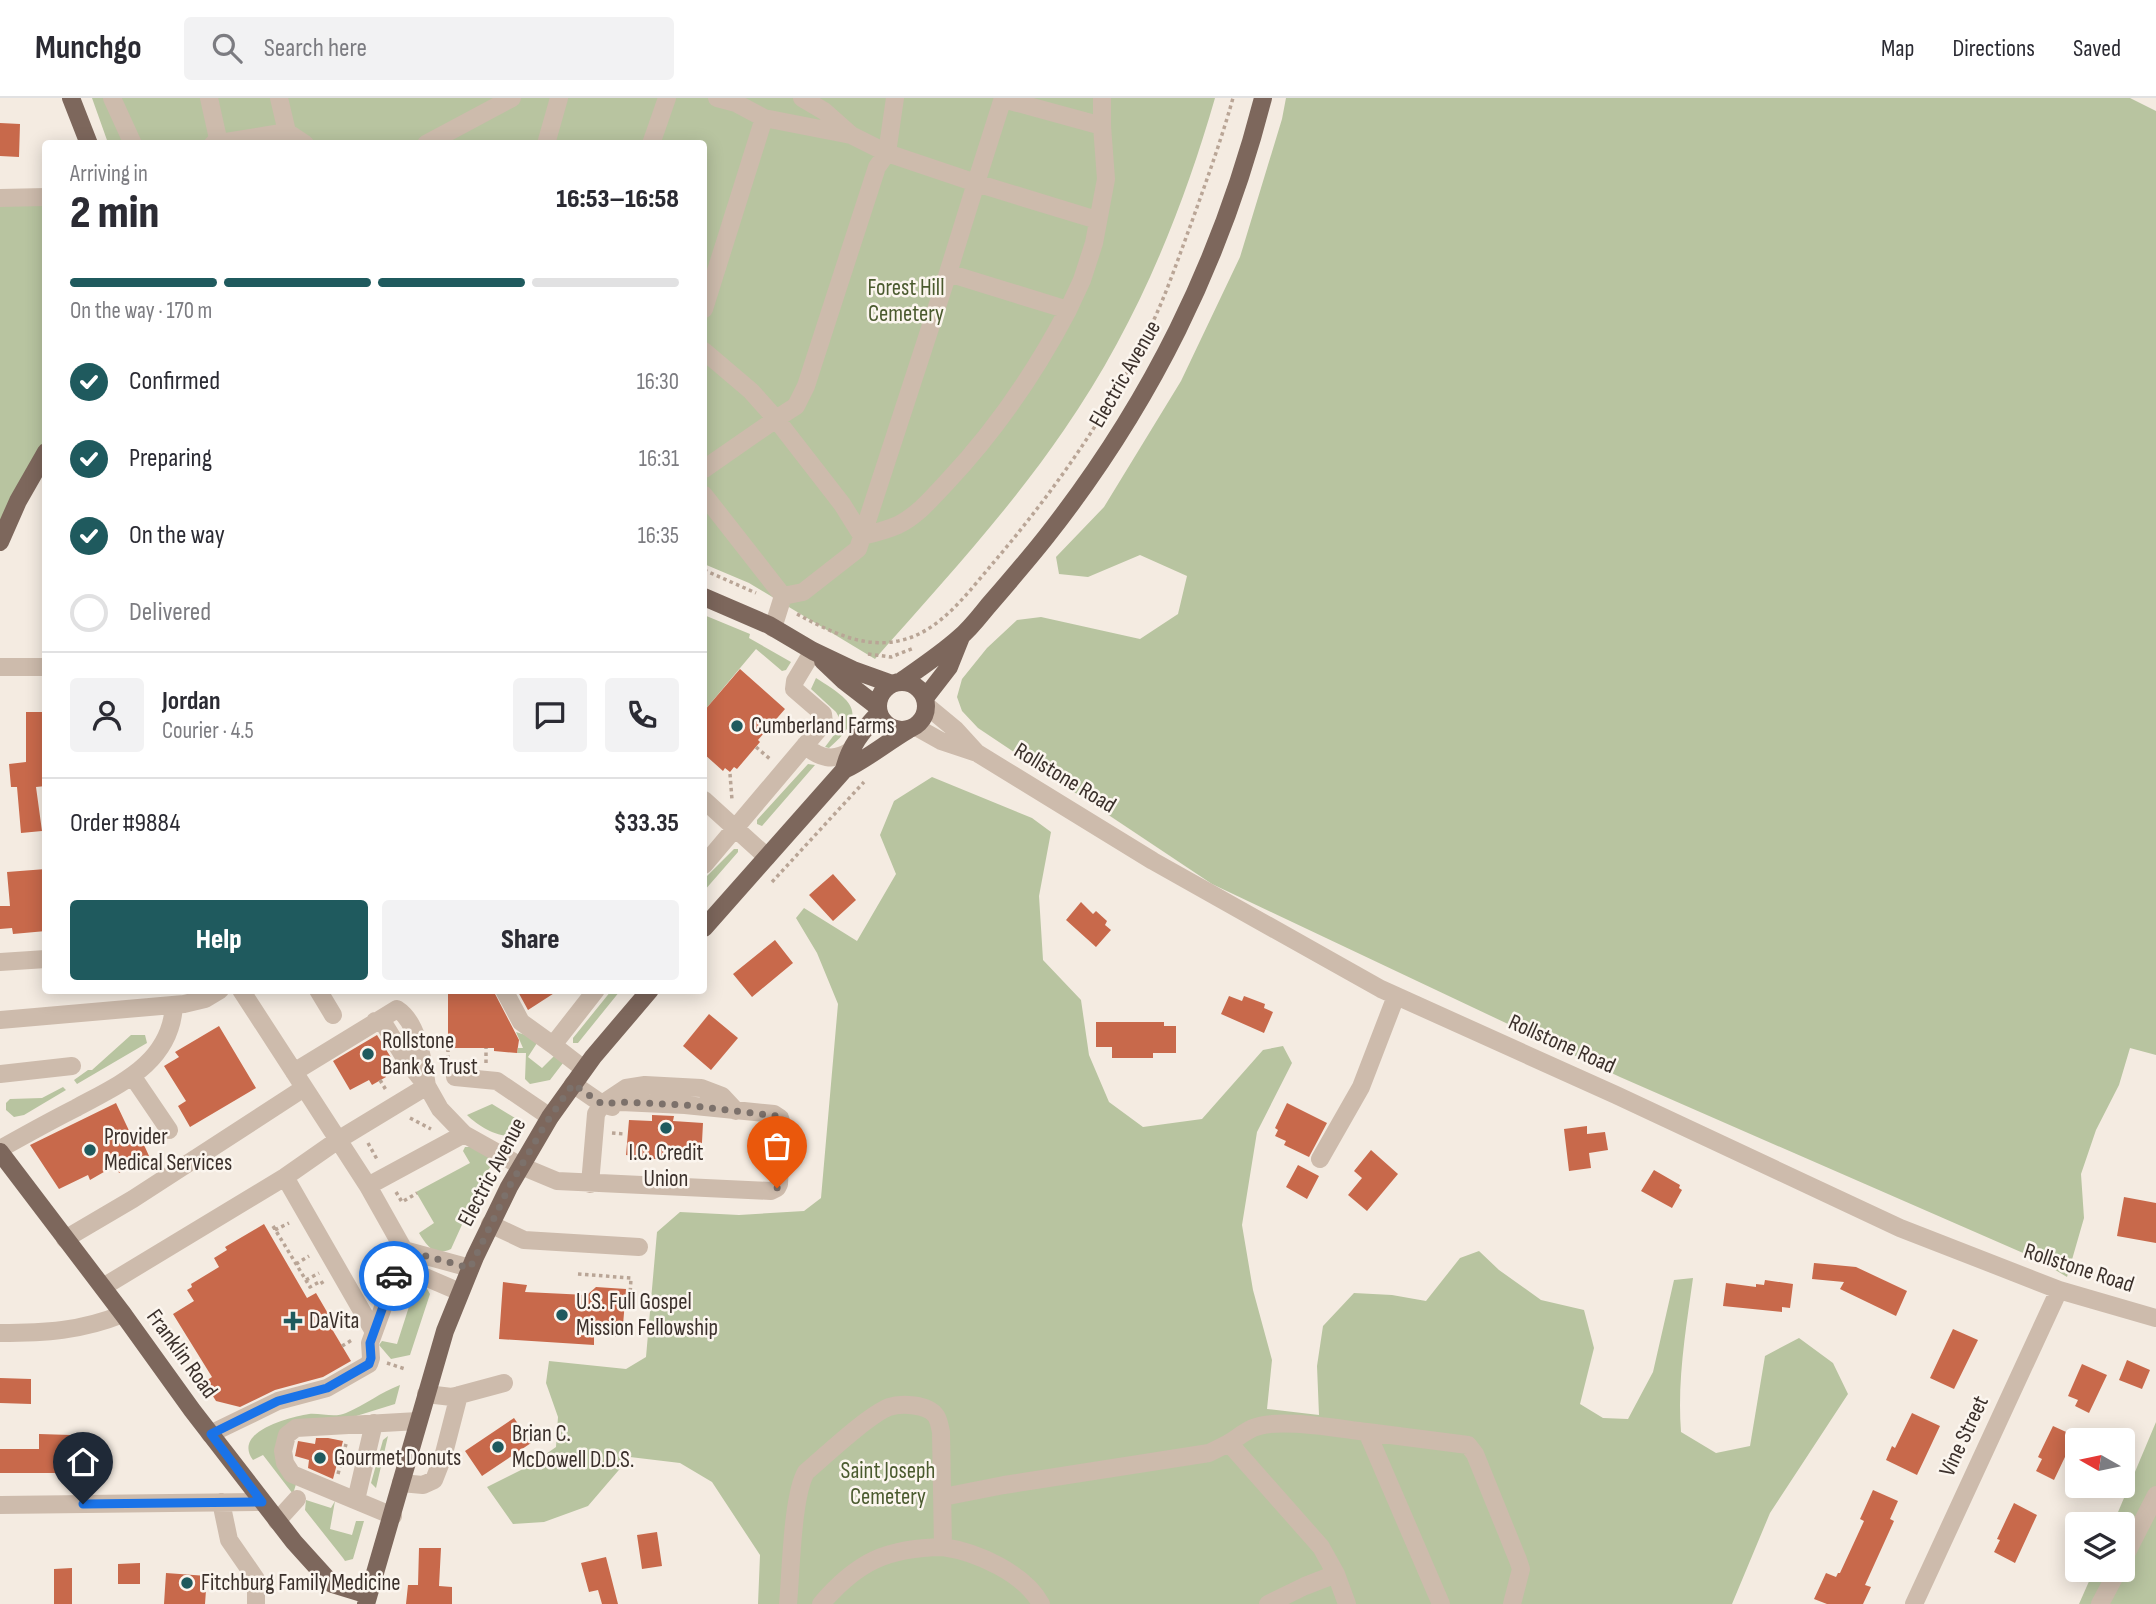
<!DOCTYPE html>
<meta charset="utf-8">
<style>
body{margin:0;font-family:"Sofia Sans Condensed",sans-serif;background:#f2f2f3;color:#2b2b33;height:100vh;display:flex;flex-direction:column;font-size:26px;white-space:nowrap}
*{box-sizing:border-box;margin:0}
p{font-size:23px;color:#7c7c81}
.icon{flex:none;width:38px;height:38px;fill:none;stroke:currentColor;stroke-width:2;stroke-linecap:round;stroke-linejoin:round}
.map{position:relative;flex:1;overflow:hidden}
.panel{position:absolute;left:42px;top:42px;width:665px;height:854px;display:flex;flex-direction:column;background:#fff;border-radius:7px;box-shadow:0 4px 18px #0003}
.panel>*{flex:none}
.needle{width:46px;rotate:279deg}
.tools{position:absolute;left:2065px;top:1330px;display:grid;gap:14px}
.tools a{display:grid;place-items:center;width:70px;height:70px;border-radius:7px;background:#fff;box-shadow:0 4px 18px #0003;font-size:35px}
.pin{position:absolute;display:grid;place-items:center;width:60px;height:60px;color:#fff;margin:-72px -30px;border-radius:50% 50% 50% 0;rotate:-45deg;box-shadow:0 0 7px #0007}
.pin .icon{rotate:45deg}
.courier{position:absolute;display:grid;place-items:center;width:70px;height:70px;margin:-35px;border:5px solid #1a73e8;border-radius:50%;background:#fff;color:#222;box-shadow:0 2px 9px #0007}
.headline em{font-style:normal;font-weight:800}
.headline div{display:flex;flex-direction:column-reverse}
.headline{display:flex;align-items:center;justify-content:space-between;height:119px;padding:0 28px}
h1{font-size:46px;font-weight:800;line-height:52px}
.bar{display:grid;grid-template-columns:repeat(4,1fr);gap:10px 7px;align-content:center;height:84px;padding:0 28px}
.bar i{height:9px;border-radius:5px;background:#e1e1e2}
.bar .active{background:#1f5a5e}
.bar p{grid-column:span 4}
.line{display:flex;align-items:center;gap:18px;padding:0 28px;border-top:2px solid #e1e1e2}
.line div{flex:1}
.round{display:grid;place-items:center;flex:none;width:74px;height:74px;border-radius:7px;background:#f2f2f3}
ol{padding:0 28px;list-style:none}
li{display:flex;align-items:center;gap:21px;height:77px}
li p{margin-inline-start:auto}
li .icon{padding:7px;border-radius:50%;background:#1f5a5e;color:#fff;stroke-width:4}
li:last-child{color:#7c7c81}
li i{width:38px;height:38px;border:4px solid #e1e1e2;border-radius:50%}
.primary-button{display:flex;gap:14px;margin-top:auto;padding:14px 28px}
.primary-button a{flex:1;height:80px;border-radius:7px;background:#1f5a5e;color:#fff;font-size:28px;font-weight:800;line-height:80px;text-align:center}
.primary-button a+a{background:#f2f2f3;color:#2b2b33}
header{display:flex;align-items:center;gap:42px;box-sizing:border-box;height:98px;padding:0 35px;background:#fff;border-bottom:2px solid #e1e1e2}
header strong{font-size:33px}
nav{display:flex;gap:38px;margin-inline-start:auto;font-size:24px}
.search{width:490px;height:63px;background:#f2f2f3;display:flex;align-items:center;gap:18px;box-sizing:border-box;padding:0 24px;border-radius:7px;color:#7c7c81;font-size:26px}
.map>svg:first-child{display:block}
.green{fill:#b8c4a0}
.building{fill:#c8694b}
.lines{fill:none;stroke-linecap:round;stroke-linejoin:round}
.path{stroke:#b9a596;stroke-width:3.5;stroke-dasharray:3.5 3.5;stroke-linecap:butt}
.minor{stroke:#cdbbac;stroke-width:18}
.major{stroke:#7d675c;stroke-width:18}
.done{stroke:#7c716b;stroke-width:7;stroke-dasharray:0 12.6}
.route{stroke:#1a73e8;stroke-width:9}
.poi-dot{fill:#1f5a5e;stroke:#fbf5ee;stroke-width:2.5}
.labels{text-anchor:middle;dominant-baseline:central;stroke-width:5;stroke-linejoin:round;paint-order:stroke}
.park-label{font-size:23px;fill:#4a5a2e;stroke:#fbf5ee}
.street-label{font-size:23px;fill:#3b302b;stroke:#fbf5ee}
.poi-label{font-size:23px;fill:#3b302b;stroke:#fbf5ee;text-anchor:start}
</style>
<header>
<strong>Munchgo</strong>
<div class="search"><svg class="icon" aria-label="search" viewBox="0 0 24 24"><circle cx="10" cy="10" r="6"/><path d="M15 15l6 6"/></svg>Search here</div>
<nav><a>Map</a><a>Directions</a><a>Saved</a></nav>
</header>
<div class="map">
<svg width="2156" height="1506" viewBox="0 0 2156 1506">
<rect width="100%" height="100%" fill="#f4ebe1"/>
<path class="green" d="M92,0h1123c-34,118 -81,231 -151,332 -56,82 -124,155 -189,229l-126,-76 -45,-19v-420l-596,-1z
M1286,0h844l26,13v944l-26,-7 -11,37 -23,45 -15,44 3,44 -17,59 -28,-17 -419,-183 -408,-193 -234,-156 -16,-17 -5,-14 5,-18 25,-31 30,-28 24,-3 99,22 38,-25 9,-38 -47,-21 -52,22 -29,-3 -3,-17 48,-50 77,-126 59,-124 42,-138z
M45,99v255l-45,90v-344z
M704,517l46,19 -1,4 42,24 -5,8 -4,1 -26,-22 -52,62z
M816,580c36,23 54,34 13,70l-4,-1 15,-20 1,-6 -5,-9 -25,-23z
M808,666l7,1 -53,61 -5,-2v-4z
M932,679l100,41 19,14 -12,64 4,64 38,40 8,55 20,47 34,25 59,-8 61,-69 20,-4 9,17 -35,69 -15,93 11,65 19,70 -5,49 52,6 -2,-49 6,-40 31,-33 38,2 34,6 34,-43 19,-7 20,19 42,30 43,10 10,38 -14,56 23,14 25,1 25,-47 21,-92 19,-2c-7,51 -16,102 -12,154l35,21 34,-7 15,-90 34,-18 34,25 15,31 -78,119 -38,91h-974l2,-49 -48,-73 -32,-19 -50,-6 -42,49 -44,16 -31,2 -26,-37 42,-21 27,-19 2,-30 -12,-34 3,-22 77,8 20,-12 11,-125 23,-20 59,3 65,-4 17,-13 17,-194 -21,-51 -21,-35 8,-10 53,33 39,-67 -16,-39 14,-34z
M734,751h4v3l-34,39v-12z
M611,893h9l-42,52h-5v-5z
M516,934l16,5 5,6 -9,14 14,11 12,-12 9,7 -13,17 -20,4 -5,-5 1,-26h-9l1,-5h5z
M131,937h14l2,8 -70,41 -3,-4 14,-10h4z
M63,989l3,3 -42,25 -10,2 -8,-7v-7l4,-4 32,-1z
M492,1006l28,17 -8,15c-15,1 -34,-10 -45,-21z
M465,1049h9l17,11v8l-7,10 -33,73c-17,8 -24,-3 -32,-16l15,-10 -18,-31 54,-29 -7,-12z
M402,1182l24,7 4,7 -20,61 -19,4 -12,-14 3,-4 15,3 17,-53 -14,-7z
M400,1287l-5,19 -42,13 -67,13 11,51 -4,13 -30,-39 -10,5c-21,-28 36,-43 56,-46 12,-1 26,4 37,-1 19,-8 35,-21 54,-28z
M2156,1324v182h-77l15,-34h29v-46h-10z
M388,1338l-12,52 -5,-5 12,-43z
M306,1402l25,8 4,-7 -5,28 22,6 4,-14h8l-11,38 -8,2 -2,-3 -38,-48z"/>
<path class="building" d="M0,25l20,1 -1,33 -19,-1z
M740,571l45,40 -27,31 2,2 -23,27 -3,-2 -4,5 -5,-4 -2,3 -19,-17v-43z
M26,614h20v74l-10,1 6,44 -21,2 -4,-46h-6l-2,-23 17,-2z
M46,771v62l-33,3 -1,-6 -12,1v-23h10l-3,-34z
M833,776l23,26 -23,21 -24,-26z
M1081,804l12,12 3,-3 11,10 -2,4 6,5 -15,17 -30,-27z
M775,842l18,23 -41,34 -19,-23z
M448,892h45l26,50 -2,13 -23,-2v-3h-46z
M517,892h42l-31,20z
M1229,898l13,5 2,-5 21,8 -1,4 9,4 -9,21 -43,-19z
M709,916l29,24 -27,32 -28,-24z
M1096,924h68v4h12v27h-23v5h-41v-11h-16z
M219,928l37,62 -66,39 -12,-21 8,-5 -22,-35 15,-9 -4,-5z
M377,937l18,29 -12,7 3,6 -14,8 -3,-5 -19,10 -17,-29z
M116,1005l17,36 7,-3 9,20 -30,17 -3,-8 -26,15 -2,-5 -29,14 -29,-44z
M1287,1005l40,20 -18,34 -25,-12 2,-4 -11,-5 3,-6 -3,-2z
M652,1017l22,1 -1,5 30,2 -2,38 -68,-3v-2l-7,-1 3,-35 23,1z
M1587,1028v8l18,-2 3,18 -19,3 2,15 -22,3 -5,-42z
M1371,1052l27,24 -31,37 -19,-16 14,-17 -8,-7z
M1298,1067l21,11 -12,23 -21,-12z
M1654,1072l26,15 -1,3 3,2 -10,18 -31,-17z
M2124,1099l32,6v40l-39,-7z
M264,1126l43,74 9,-5 14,24 -4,2 25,42 -28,16 -48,13 -35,17 -24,-6 -12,-19 8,-5 -39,-63 21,-13 -7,-11 5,-3 -1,-3 28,-17 -5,-9 13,-8 -2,-3z
M1814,1165l42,4 51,24 -11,25 -56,-27 4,-7 -32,-3z
M1765,1182l28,4 -3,24 -8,-1v5l-59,-6 3,-23 30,4v-3l8,1z
M503,1184l24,3 -2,7 62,3 9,-8 30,2 -4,48 -28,-2v10l-95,-6z
M1953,1231l25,11 -24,49 -24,-11z
M2127,1262l23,10 -8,19 -23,-9z
M2082,1266l25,11 -18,38 -14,-7 3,-6 -10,-4z
M0,1280l31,1v25l-31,-1z
M1912,1315l28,13 -23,49 -31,-15 6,-14 3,2z
M514,1320l17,25 -49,33 -17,-25z
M2053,1328l22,10 -21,44 -18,-9 6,-12 -4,-2z
M39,1336l32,1v33h-5l-1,5h-65v-24h39z
M316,1340h12l15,3 -10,38 -25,-11 1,-8 -14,-4 3,-15 17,3z
M1873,1392l25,11 -8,18 4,2 -29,64 6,2 -8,17h-36l-13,-5 12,-26 10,4 2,-4h2l24,-52 -4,-2z
M2014,1405l23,12 -22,48 -21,-11 6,-12 -3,-1z
M657,1434l5,34 -20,3 -5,-34z
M419,1450h22l-2,38 13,1v17h-46l2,-19h10z
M606,1459l12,47h-16l-4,-14 -9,2 -8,-29z
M140,1465v21h-22v-20z
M72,1470v36h-18v-35z
M166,1475l41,3 -2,28h-41z"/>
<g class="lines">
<path class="path" d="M704,472l52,23
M797,516c32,17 68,36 105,26 39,-9 67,-49 92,-78 61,-72 115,-149 156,-234 16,-33 28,-69 41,-104 15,-42 30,-83 42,-126
M868,556l23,3 23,-9
M756,649l14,12
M730,676l2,26
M772,784l92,-100
M448,961v-11
M486,965v-15
M380,982l6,10
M410,1020l21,11
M612,1035l12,1
M368,1045l10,18
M396,1094l6,10 15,-9
M273,1128l37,61 11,-6 2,3
M275,1132l14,-7
M296,1166l13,-8
M578,1176l53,4 -1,18 -5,-1
M306,1182l13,-7
M342,1248l10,-6
M387,1265l18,6
M338,1376l8,-30"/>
<path class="minor" d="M112,0l21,46
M209,0l10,45
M279,0l8,34 18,12
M1003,1l99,27v-28
M764,20l87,17 -27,-24 -22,-13
M851,37l36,18 8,-55
M213,46l74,-12
M426,46l86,-46
M546,46l13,-46
M651,46l16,-46
M0,100l46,-1
M948,175l28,-90 121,37
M704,211l60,-191 -28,-15 -19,-5
M1068,212l14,-30 12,-37 12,-64 -4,-53
M704,253l47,40 25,28 -72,50
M704,397l79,101
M862,438l-20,-32 -66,-85 20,-13 10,-20 71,-219 10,-14 89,30 27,-85
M773,530l10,-32 20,-4 55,-43 90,-276 120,37c-33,63 -72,120 -121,172 -15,16 -29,33 -49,43 -11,5 -23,8 -36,11
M0,569h46
M927,608l29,24 21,23
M916,629l25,14 36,12 176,108 228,128 235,106 284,133 159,62 97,28
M805,647c13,13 29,17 45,6
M704,702l63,57
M704,767l120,-142 -1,-9 -29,-25 1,-8 18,-30
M0,864l46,-3
M241,892l127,196 36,64 3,15 11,9 42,18
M318,892l15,25
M504,892l17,32 32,23
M0,922l184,-16 21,-5 15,-9
M375,923l9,3 22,36 19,24
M584,971l-31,-24 43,-55
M294,974l103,-63c22,14 26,54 30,77
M0,976l72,-8
M133,979l36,53
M455,979l42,4 53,36
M573,986l29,20 10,3
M0,1051c25,-14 50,-28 76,-41 44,-24 95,-45 98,-103
M1320,1061l41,-72 35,-91
M285,1079l89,155
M590,1086l6,-70 6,-10 24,-16 19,-3 56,3 21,8 14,15
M368,1088l96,-52
M490,1126l34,16 115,7
M65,1141l68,-40 171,-111
M404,1152l66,18
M103,1189l182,-110 53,-37 89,-54 13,23 24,25 57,32 36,15 214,10 6,-3 2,-4 3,-60 -2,-6 -6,-4 -89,-9 -64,-3 -19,2
M0,1235c45,0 81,-2 123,-19
M426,1296l26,3 52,-14
M210,1336l68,-33 49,-13 42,-24 2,-6 -1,-15 34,-93
M401,1385l22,2 11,-5 9,-23 16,-62
M943,1399l61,-12 205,-32 20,-10
M356,1402l18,-77
M221,1404l8,38 27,39v25
M0,1407l262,-3
M393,1418l-101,-42 -7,-11 -2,-12 4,-16 9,-7 122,-7
M277,1423l20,-22
M2123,1462l33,-65
M788,1506c3,-31 4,-108 18,-132 20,-17 61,-56 83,-65 12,-4 39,-3 47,9 3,4 4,12 5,16l2,115c34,5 81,26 98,57
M821,1506c37,-43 66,-56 122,-57
M1268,1506l37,-18 31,-12
M1347,1506l-11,-30 -15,-27 -92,-104c8,-5 15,-11 24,-15 25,-11 86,1 114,4
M1441,1506l-74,-172 101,13 7,9 43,106 3,9 -9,35
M1914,1506l145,-314
M2100,1506l18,-34"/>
<path class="major" d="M71,0l18,46
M0,444l18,-41 28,-49
M704,499l65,28 44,26 40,19 39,14
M823,563l20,19 35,27
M878 608a24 24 0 1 1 48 0a24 24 0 1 1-48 0Z
M900,584c20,-14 41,-28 59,-44 11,-9 20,-21 29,-32 19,-22 39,-45 58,-69 104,-132 175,-275 217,-439
M925,600l24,-31 12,-30
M844,672c5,-23 19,-40 35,-57
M704,830l140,-158c23,-11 42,-27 64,-40
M0,1054l123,162 69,96 102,132 38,42 36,11
M366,1506l79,-273 30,-74 34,-70 41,-70 43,-60 57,-67"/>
</g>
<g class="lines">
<path class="done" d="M394,1178l10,-26 66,18 39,-81 37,-64 27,-39 29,20 19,-2 64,3 92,11 5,8 -3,60 -2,4"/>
<path class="route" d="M83,1406l179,-2 -51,-68 67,-33 49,-13 42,-24 2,-6 -1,-15 24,-67"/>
</g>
<g class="poi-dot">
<circle cx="737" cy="628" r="7"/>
<circle cx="368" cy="956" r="7"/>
<circle cx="666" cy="1030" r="7"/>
<circle cx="90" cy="1052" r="7"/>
<circle cx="562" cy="1217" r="7"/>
<path d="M289.5 1212.5h7v7h7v7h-7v7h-7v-7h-7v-7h7z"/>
<circle cx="498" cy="1349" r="7"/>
<circle cx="320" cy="1360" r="7"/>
<circle cx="187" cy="1485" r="7"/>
</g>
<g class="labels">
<g class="park-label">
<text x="906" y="190">Forest Hill<tspan x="906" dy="26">Cemetery</tspan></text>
<text x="888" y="1373">Saint Joseph<tspan x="888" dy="26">Cemetery</tspan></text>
</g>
<g class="street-label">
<text transform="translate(1125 276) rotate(-60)">Electric Avenue</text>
<text transform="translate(1065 680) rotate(31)">Rollstone Road</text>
<text transform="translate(1562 946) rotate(24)">Rollstone Road</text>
<text transform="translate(492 1074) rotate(-62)">Electric Avenue</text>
<text transform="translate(2079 1170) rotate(18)">Rollstone Road</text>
<text transform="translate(182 1256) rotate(54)">Franklin Road</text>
<text transform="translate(1964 1338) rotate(-65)">Vine Street</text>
</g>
<g class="poi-label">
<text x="751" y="628">Cumberland Farms</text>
<text x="382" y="943">Rollstone<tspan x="382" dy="26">Bank &amp; Trust</tspan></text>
<text x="104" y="1039">Provider<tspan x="104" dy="26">Medical Services</tspan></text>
<text x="666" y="1055" text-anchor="middle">I.C. Credit<tspan x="666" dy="26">Union</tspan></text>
<text x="576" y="1204">U.S. Full Gospel<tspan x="576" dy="26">Mission Fellowship</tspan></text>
<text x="309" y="1223">DaVita</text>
<text x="512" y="1336">Brian C.<tspan x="512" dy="26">McDowell D.D.S.</tspan></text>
<text x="334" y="1360">Gourmet Donuts</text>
<text x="201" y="1485">Fitchburg Family Medicine</text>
</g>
</g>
</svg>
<div class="tools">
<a><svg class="needle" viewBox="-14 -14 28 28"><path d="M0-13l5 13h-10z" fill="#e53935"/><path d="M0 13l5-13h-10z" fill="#7c7c81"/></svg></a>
<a><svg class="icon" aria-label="layers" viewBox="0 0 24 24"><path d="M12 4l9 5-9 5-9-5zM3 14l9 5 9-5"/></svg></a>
</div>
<div class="pin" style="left:777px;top:1090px;background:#ea580c"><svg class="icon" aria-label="bag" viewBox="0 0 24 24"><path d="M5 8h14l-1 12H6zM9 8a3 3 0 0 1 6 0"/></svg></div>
<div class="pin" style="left:83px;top:1406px;background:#1f2937"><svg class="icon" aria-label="home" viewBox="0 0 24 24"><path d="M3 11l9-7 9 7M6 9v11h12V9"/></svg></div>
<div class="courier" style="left:394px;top:1178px"><svg class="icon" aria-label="car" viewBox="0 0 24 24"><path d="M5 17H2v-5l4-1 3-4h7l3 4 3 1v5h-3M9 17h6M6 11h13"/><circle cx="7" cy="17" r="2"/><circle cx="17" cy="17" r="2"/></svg></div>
<section class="panel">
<div class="headline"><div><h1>2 min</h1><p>Arriving in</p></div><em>16:53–16:58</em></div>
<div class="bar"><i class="active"></i><i class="active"></i><i class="active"></i><i></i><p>On the way · 170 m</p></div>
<ol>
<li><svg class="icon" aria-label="check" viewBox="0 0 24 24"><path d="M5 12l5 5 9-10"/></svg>Confirmed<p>16:30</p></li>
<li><svg class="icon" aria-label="check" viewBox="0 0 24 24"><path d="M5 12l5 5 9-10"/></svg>Preparing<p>16:31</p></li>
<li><svg class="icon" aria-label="check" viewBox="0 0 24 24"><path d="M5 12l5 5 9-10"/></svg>On the way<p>16:35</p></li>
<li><i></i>Delivered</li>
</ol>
<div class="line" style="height:126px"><a class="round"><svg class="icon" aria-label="person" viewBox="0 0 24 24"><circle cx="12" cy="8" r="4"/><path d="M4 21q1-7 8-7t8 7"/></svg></a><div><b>Jordan</b><p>Courier · 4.5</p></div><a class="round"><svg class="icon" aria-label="chat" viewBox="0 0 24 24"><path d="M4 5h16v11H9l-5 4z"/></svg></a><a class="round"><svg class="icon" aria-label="phone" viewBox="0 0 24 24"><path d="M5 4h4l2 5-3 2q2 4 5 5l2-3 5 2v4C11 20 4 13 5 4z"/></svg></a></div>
<div class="line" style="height:91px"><div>Order #9884</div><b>$33.35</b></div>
<div class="primary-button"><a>Help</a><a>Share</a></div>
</section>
</div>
